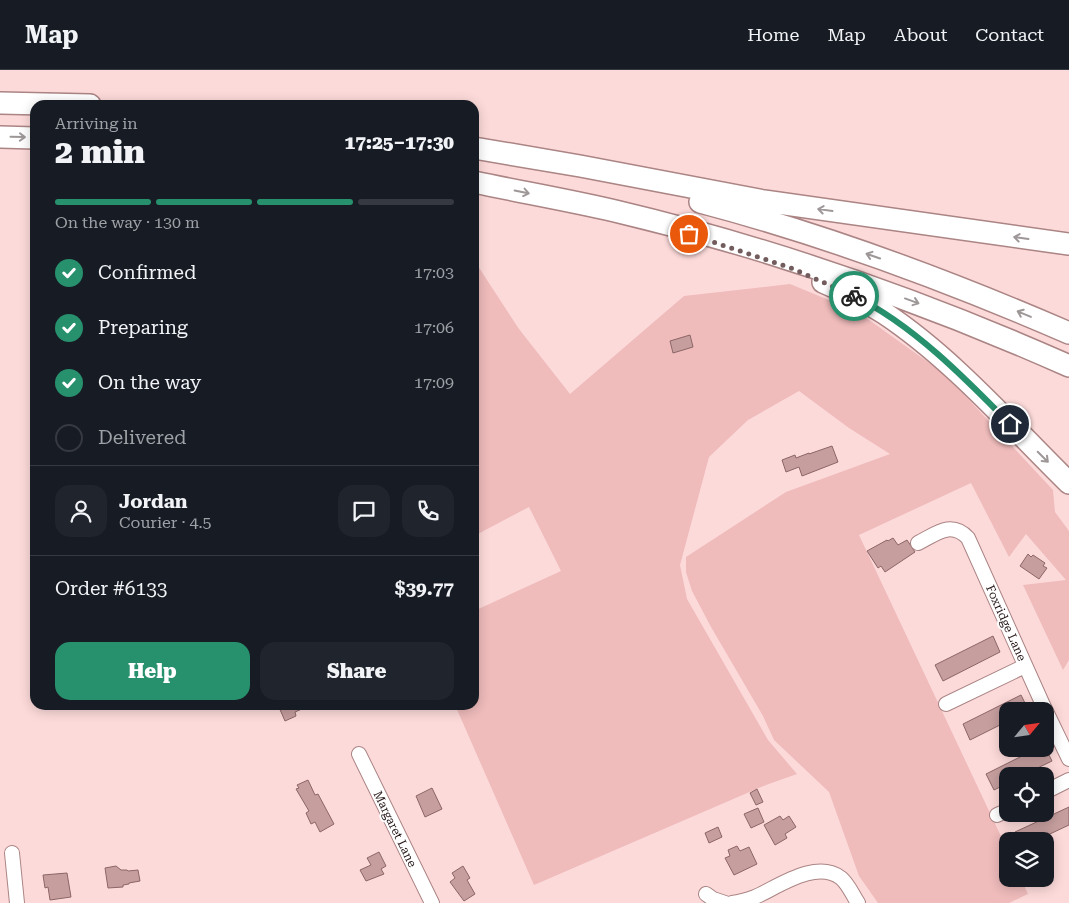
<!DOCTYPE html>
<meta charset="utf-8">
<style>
body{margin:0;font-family:"Roboto Serif",serif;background:#20242c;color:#f1f3f6;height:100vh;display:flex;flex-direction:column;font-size:19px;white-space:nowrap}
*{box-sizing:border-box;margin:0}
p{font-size:16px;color:#9ea1a6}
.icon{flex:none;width:28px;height:28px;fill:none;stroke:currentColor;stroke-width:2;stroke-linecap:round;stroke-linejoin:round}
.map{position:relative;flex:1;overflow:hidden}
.side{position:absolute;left:30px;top:30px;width:449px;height:610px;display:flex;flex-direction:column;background:#171b24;border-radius:15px;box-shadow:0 2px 12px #0003}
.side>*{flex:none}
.needle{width:32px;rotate:61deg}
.tools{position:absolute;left:999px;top:632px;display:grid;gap:10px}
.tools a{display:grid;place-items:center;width:55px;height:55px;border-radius:10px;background:#171b24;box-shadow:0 2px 12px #0003;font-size:25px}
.pin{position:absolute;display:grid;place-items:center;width:42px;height:42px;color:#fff;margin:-21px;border:2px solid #fff;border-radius:50%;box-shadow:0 1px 5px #0007}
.courier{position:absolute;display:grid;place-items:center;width:50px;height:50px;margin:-25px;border:4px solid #27906d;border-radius:50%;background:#fff;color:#222;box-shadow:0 1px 6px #0007}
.summary em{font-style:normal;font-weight:800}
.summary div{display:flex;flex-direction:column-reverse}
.summary{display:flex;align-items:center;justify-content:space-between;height:85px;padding:0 25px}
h1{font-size:32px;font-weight:800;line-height:38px}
.bar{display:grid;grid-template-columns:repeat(4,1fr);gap:8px 5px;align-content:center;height:60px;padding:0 25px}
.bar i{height:6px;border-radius:4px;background:#363941}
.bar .selected{background:#27906d}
.bar p{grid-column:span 4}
.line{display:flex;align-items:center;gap:12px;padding:0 25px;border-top:1px solid #363941}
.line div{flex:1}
.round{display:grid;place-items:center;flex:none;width:52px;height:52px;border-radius:15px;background:#20242c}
ol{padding:0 25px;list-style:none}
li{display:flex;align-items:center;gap:15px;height:55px}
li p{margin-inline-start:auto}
li .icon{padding:5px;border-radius:50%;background:#27906d;color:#fff;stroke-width:4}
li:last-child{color:#9ea1a6}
li i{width:28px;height:28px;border:2px solid #363941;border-radius:50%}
.cta{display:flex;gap:10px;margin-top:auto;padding:10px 25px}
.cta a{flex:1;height:58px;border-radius:15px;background:#27906d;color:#fff;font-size:20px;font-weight:800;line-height:58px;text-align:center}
.cta a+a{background:#20242c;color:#f1f3f6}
header{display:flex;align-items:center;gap:30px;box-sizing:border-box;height:70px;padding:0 25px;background:#171b24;border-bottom:1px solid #363941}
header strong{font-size:24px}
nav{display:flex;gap:28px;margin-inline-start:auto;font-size:18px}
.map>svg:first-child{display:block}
.green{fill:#efbbbb}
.building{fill:#c69e9e;stroke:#8c6667}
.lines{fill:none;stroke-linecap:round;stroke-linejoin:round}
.minor-casing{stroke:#ab8484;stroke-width:16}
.highway-casing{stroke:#ab8484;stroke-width:24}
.minor{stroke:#fff;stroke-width:14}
.highway{stroke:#fff;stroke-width:21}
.oneway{stroke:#9e9798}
.done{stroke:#725c5d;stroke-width:5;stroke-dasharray:0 9}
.route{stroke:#27906d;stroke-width:6}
.labels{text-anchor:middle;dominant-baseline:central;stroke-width:4;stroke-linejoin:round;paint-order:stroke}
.street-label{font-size:12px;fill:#271819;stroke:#fff}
</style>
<header>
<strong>Map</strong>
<nav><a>Home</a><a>Map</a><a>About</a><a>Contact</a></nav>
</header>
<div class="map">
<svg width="1069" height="833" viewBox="0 0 1069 833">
<rect width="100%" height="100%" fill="#fddada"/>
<path class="green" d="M474,190l45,69 51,65 114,-98 106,-12 68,28 88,63 107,115 2,22 14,19v129l-6,10 -40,-85 43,-5 -40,-46 -17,23 -38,-74 -112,52 148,314 1,30h13l7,15 -19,9h-131l-19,-27 -30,-84 -55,-52 -11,-24 -52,-89 -19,-36 -6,-19v-15l100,-65 104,-38 -41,-26 -50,-37 -51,29 -39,37 -29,108 7,34 81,141 29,34 -31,11 -232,100 -79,-180h19v-94l87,-40 -32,-64 -55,29z"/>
<path class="building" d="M690,265l3,12 -20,6 -3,-12z
M832,376l6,16 -36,14 -3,-9 -13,5 -4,-12 13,-5 1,3 13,-5v1z
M893,468l5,7 9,-5 8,12 -30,20 -4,-6 -3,2 -11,-17 20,-11 1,1z
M1028,484l3,3 2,-2 12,8 -2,3 4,2 -8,11 -19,-13z
M993,566l7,16 -57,29 -8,-16z
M1021,625l8,16h-21v10l-38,19 -7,-16z
M278,635h33l-16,7 1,4 -11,5z
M1045,677l7,14 -31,15h-13v7l-14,7 -8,-16 50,-25h9z
M308,710l7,15 3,-1 16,30 -14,8 -5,-10 -4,2 -5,-11 3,-2 -13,-22 3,-1 -2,-3z
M432,718l10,21 -17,8 -9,-21z
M757,719l6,13 -7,3 -6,-12z
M1069,737v18l-34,16h-16l-4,-9z
M758,738l6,14 -13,6 -7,-14z
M780,746l3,4 6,-4 7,11 -11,7 2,4 -12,7 -11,-20z
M718,757l4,10 -13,6 -4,-10z
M737,776l3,5 9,-4 8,17 -23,11 -9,-17 5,-2 -2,-6z
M379,782l7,14 -5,3 3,5 -18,7 -6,-11 11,-5 -4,-7z
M116,796l5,4h6l1,1 10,-1 2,11 -11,2v1l-6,1v2l-15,1 -3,-20z
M463,796l7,12 -3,2 8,14 -11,7 -14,-19 5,-4 -3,-5z
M67,803l4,24 -21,3 -2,-13 -3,1 -2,-13z"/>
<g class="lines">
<defs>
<path id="minor" d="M918,473c18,-9 33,-23 50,-5l75,167 26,54
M946,634l79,-38
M359,684l73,149
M1045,722l24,-12
M997,745l11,-5
M12,783l5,50
M706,824l7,5 12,4
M732,833c8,-1 15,-3 23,-6 23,-10 61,-38 86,-19 8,7 11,16 17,25"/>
<path id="highway" d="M0,33l90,2
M0,67l35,1
M474,78l106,18 184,35 305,43
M474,112c47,10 94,18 141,29 156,37 308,90 454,155
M700,132c126,33 249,79 369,131
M823,212c21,9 42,19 61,31 68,45 127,113 185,170"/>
</defs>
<use href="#minor" class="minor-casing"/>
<use href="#highway" class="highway-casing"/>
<use href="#minor" class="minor"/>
<use href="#highway" class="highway"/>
</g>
<defs><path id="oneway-shaft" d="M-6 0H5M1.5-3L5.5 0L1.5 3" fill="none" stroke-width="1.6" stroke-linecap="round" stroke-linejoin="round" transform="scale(1.25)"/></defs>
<g class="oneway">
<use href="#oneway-shaft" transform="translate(18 67) rotate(1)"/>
<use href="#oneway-shaft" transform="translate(522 122) rotate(11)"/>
<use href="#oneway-shaft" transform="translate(825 140) rotate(-172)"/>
<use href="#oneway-shaft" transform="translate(1021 168) rotate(-172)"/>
<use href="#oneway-shaft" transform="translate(873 186) rotate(-161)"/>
<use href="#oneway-shaft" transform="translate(912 231) rotate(20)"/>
<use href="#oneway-shaft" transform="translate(1024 244) rotate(-157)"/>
<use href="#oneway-shaft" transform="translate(1043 387) rotate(45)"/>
</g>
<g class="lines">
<path class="done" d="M689,164l102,34 63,28"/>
<path class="route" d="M854,226c58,28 112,83 156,128"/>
</g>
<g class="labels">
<g class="street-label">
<text transform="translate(1006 553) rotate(66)">Foxridge Lane</text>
<text transform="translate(395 759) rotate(64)">Margaret Lane</text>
</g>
</g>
</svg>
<div class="tools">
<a><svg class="needle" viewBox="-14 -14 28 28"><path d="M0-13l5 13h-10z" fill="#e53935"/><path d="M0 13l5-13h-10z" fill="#9ea1a6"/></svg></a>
<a><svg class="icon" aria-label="locate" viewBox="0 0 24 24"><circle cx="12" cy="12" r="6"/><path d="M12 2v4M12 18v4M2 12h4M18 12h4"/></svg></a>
<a><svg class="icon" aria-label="layers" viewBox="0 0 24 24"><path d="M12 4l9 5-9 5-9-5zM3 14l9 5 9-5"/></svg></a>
</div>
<div class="pin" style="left:689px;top:164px;background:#ea580c"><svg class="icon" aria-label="bag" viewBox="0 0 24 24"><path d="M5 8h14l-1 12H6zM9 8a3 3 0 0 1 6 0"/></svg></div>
<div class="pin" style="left:1010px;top:354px;background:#1f2937"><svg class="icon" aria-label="home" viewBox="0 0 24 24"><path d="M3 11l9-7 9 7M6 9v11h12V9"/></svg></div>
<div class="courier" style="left:854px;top:226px"><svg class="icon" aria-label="bike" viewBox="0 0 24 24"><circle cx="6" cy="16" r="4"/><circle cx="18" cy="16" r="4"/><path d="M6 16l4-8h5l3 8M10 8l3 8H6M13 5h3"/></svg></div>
<section class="side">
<div class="summary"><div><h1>2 min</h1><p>Arriving in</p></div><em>17:25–17:30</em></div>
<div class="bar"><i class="selected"></i><i class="selected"></i><i class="selected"></i><i></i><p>On the way · 130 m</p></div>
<ol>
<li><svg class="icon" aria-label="check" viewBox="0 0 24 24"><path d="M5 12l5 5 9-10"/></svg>Confirmed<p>17:03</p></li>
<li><svg class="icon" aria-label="check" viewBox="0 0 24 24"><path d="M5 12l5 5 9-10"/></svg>Preparing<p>17:06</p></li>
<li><svg class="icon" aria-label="check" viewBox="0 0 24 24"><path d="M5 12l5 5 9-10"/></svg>On the way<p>17:09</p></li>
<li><i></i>Delivered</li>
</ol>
<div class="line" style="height:90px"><a class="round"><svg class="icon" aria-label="person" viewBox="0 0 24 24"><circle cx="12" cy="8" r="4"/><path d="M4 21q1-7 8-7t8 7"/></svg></a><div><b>Jordan</b><p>Courier · 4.5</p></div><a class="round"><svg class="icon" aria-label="chat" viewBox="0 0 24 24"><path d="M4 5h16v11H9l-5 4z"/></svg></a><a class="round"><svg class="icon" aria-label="phone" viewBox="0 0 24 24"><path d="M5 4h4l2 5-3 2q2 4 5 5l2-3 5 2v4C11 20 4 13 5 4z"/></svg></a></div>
<div class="line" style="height:65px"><div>Order #6133</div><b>$39.77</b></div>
<div class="cta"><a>Help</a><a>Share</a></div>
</section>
</div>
